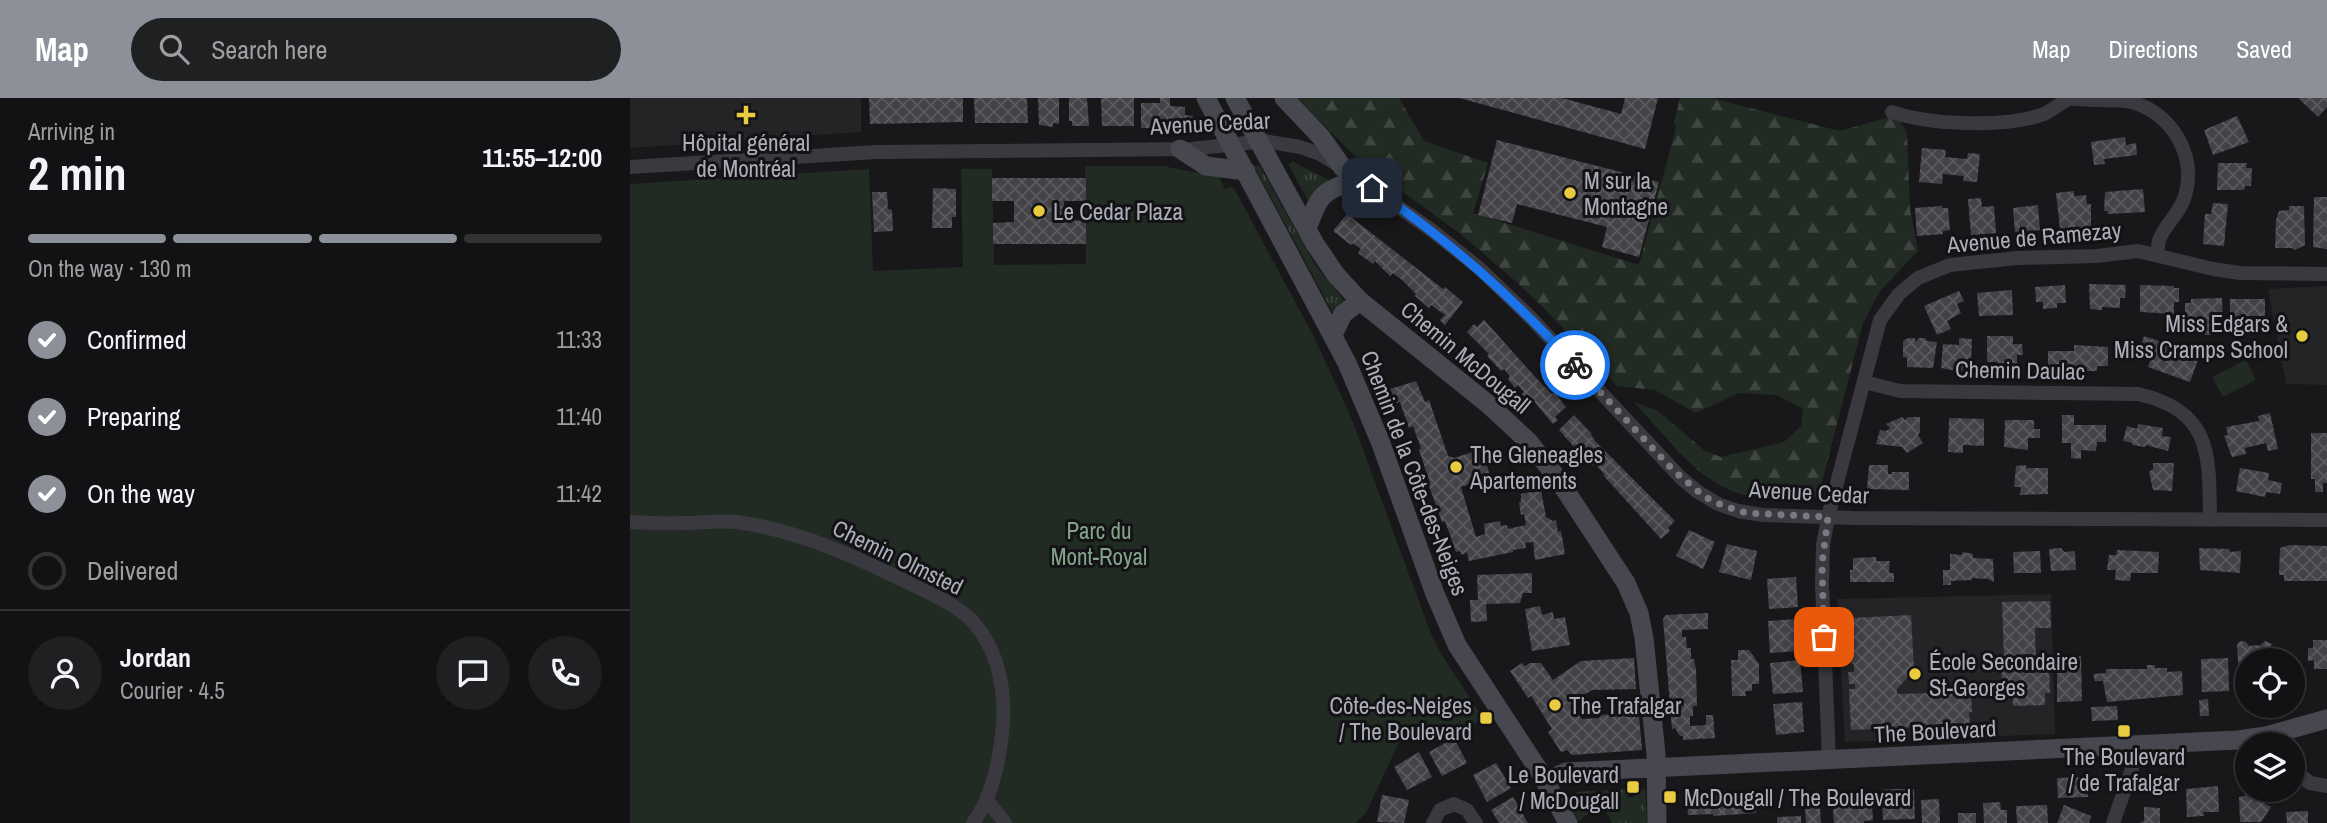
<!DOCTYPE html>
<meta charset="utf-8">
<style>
body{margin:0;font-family:"Archivo Narrow",sans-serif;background:#1f2022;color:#f1f3f6;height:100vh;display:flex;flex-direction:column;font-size:26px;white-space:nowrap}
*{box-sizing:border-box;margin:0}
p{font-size:23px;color:#9c9ea0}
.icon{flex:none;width:38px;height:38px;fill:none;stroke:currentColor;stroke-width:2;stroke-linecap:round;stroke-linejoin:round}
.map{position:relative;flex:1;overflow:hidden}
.details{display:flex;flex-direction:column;background:#121214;width:630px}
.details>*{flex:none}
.fabs{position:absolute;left:1605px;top:550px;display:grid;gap:14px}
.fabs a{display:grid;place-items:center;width:70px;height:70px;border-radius:50%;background:#121214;box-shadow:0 2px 5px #0004,0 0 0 2px #313234;font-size:35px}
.pin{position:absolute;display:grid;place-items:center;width:60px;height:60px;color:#fff;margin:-30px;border-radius:14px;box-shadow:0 4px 10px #0006}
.courier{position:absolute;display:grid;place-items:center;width:70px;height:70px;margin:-35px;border:5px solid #1a73e8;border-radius:50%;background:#fff;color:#222;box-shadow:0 2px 9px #0007}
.head em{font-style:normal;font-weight:800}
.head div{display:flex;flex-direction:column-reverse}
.head{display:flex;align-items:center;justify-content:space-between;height:119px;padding:0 28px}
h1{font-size:46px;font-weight:800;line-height:52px}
.bar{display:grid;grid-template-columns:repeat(4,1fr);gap:10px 7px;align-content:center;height:84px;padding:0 28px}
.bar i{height:9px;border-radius:5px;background:#313234}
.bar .current{background:#8c9099}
.bar p{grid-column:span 4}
.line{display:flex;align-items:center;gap:18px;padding:0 28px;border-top:2px solid #313234}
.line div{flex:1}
.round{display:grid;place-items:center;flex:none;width:74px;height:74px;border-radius:37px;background:#1f2022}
ol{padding:0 28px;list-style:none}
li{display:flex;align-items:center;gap:21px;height:77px}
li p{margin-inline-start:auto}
li .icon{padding:7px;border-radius:50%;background:#8c9099;color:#fff;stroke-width:4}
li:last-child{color:#9c9ea0}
li i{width:38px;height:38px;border:4px solid #313234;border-radius:50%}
header{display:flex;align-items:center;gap:42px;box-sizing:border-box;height:98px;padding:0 35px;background:#8c9099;color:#fff}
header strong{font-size:33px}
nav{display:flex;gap:38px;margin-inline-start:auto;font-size:24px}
.search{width:490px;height:63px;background:#1f2022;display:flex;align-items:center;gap:18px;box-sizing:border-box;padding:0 24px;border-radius:38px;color:#9c9ea0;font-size:26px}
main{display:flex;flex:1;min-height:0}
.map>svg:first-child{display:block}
.built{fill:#242427}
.grass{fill:url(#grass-tufts)}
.forest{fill:url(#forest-firs)}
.park{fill:#222a24}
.building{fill:url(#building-cross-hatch)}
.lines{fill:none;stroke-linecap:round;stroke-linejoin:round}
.street{stroke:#39393f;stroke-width:14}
.secondary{stroke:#47484f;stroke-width:19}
.done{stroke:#787981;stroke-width:7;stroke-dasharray:0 12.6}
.route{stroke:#1a73e8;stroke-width:9}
.poi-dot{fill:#e9cb41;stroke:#131315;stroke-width:2.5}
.labels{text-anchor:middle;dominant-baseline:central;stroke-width:6;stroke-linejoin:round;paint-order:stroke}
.street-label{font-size:23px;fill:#abadb9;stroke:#131315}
.poi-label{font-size:23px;fill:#abadb9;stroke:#131315;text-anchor:start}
.park-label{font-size:23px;fill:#83a38a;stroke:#131315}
</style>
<header>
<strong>Map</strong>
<div class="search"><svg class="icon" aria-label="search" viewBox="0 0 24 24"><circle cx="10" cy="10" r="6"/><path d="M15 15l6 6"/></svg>Search here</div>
<nav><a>Map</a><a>Directions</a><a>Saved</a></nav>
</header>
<main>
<section class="details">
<div class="head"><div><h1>2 min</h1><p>Arriving in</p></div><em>11:55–12:00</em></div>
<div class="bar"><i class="current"></i><i class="current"></i><i class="current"></i><i></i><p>On the way · 130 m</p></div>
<ol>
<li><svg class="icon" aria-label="check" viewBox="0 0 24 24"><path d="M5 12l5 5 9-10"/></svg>Confirmed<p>11:33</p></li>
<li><svg class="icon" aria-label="check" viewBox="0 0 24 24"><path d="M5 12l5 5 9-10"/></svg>Preparing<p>11:40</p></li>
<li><svg class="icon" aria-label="check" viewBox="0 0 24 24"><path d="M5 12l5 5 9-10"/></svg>On the way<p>11:42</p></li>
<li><i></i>Delivered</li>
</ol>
<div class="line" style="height:126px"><a class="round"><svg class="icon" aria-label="person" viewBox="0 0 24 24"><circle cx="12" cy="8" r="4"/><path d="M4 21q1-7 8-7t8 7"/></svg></a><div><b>Jordan</b><p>Courier · 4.5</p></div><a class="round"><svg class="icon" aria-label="chat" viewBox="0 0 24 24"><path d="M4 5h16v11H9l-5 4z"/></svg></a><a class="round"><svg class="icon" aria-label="phone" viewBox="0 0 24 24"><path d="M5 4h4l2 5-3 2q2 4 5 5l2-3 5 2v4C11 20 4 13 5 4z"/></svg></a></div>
</section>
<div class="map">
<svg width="1697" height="725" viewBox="0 0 1697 725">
<defs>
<pattern id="grass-tufts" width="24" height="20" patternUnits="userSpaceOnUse" patternTransform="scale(1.75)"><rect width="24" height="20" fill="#222a24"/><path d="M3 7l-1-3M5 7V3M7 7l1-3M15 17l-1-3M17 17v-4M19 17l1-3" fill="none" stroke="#3f4642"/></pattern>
<pattern id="forest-firs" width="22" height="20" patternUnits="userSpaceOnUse" patternTransform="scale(1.75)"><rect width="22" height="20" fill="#222a24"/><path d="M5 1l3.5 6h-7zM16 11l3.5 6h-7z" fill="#3f4642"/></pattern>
<pattern id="building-cross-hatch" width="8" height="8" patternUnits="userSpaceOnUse" patternTransform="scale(1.75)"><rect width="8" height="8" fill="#424247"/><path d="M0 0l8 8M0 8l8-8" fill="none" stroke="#5b5b5f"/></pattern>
</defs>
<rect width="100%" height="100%" fill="#18181a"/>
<path class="built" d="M0,0h231v34l-231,16z
M1697,188v99l-41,-1 -18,-95z
M1421,496l4,140 -210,8 -8,-143z"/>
<path class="grass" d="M663,64l40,20 -23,22 -22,-40z
M624,68h6l54,97 31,39 -11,13z
M999,691l-2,9 7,-1v-8h11l2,34h-35l-5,-10c-10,-4 -22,0 -28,9l-10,-19 4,-8 4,-3z"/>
<path class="forest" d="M667,0h102l25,43 64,22 -15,50 166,52 35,-130 2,-8 -2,-5 6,-24h31l129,33 57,-16 10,18 3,76 8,42 -38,40 -17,32 -43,167 -6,8c-99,11 -120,-31 -180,-96l24,9 47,40 16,6 63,-15 17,-16 2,-17 -26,-14 -38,-2 -43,20 -41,-23 -38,-4 -73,-78 -33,-31 -53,-45 -98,-71z"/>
<path class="park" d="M455,68h78l56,11 6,12 7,-3 3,4 79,147 37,80 80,217 11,21 41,63 -24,16h-51l-7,4 -35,75 -11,10h-725v-639l239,-15 4,102 90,-4 -2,-98h31l2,96 92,-1z
M1616,262l10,20 -33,17 -11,-20z"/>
<path class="building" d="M239,0h94v24l-93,2z
M344,0h53l1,25h-53z
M408,0h21v26l-6,-1v4l-14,-2z
M439,0h18l2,28h-17v-5h-3z
M471,0h33v28h-32z
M530,0h10v8l15,1v8l8,1 1,12h-53v-25h19z
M829,0h103l59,16 4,-16h33l-13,51z
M1670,0h27v9l-9,10 -19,-18z
M1607,18l12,26 -36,13 -9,-25z
M1495,39l1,8 10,-2 1,12 -33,4 1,5 -11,1 -3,-23z
M867,42l162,42 -20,75 -37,-10 5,-20 -90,-23 -5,19 -34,-8z
M1292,50l24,2 -1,7 22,2 1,-6 12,1 -3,28 -14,-1 1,-5 -21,-2 -1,10 -23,-2z
M1588,65h29l-1,5h6l-1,18h-6l-1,4h-27z
M362,80h94v23h-22v20l22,-1v24h-93v-21l21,-1v-21h-22z
M303,90l23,1v28h-4v11h-20z
M1513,91l2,23 -37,2 -1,-3h-3l1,-19z
M1444,93v5l12,-1 1,9h4v23l-31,2 -4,-36z
M242,94h15l1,17 4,1 1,21 -19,1z
M1684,99h13v52l-14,-2z
M1351,100l1,9 12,-1 2,27 -25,2 -3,-36z
M1583,105l15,1 -4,42 -21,-2 2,-30h6z
M1408,107l2,25 -25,2 -2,-24z
M1312,108v2h6l2,22 -7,1v3l-26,2 -2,-28z
M1659,108h15l1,39 -10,5 -3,-2h-17l1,-28 3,-9 10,-1z
M717,116l96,75 2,-2 18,15 -18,23 -5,-5 5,-5 -14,-10 -2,3 -14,-12 1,-2 -14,-14 -9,-7 -3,3 -15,-15 -2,3 -15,-11 3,-4 -9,-6 -1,2 -18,-14z
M1459,186l37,1 -1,13h-5v10l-18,-1v3l-12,-1z
M1435,187l1,18h-9v5l-14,1v-7h-7l-1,-15z
M1510,187l34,1v2h5v14h-5v12l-34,-2z
M1382,192l1,25 -34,1 -2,-23z
M1329,193l5,10 -7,3 4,9 -14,8 4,8 -14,6 -13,-29z
M1592,200l1,36 -18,1v-11l-20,1v-22h6v-4z
M1600,201h35v17h-21v15h-14z
M854,222l54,60 14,14 3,-1 11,14 -11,10 3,3 -5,4 -21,-25 -3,3 -7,-8 2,-2 -6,-7 -3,3 -7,-9 2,-3 -6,-7 -3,2 -14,-15 2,-2 -22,-22 7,-8 3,3z
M1357,238h26v8h9l1,11h-6v13l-19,1 -1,-7h-10z
M1514,238l21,7 1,-3 20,7 1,5 12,5 -9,25 -42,-15 2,-6 -13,-5z
M1278,240h7v4l4,-4h6l2,3 10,1 -4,26 -26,-1v-9l-4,-1v-16z
M1329,240l13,1 -1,30 -8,-1 -1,4 -21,-4 2,-24 16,1z
M1444,247l34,2v19h-11v5h-14v-4h-35v-16h26z
M786,283l9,21 4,-2 19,56 6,2 28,-9 8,27 -29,11 15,50 9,-3 -1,-10 16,-3 1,5 6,-1 1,4 18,-4 -2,-11 -3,1 -2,-12 2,-2v-7l20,-4 5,27 7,4 3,-1 2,12 3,-1 4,23 -30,6 -2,-18 -8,1 1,5 -13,2v2l-44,9 -2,-9 -5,3 -2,-4 -4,1 -11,-31 -3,1 -14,-39h2l-11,-33 2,-2 -8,-22 -4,2 -9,-26 -3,1 -7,-14z
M1640,315l8,36 -10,2 -2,-8 -21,5 1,6 -14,3 -8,-21 4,-1 -2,-8 33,-6 -1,-5z
M944,317l18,19 -1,1 5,7 79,79 -7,7 2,3 -9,8 -58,-64h2l-10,-11 -4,2 -32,-36z
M1432,317h12v10h32v17h-9l-1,9 -15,-1v9l-10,-1v-15h-9z
M1272,319l3,3 3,-3h12v15l-2,3 5,8 -16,10 -5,-6 -26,-3 4,-14 6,1 4,-3 -4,-4z
M1319,320l35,1v27l-21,-1v8l-15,-1z
M1375,322h29v9h6v9h-12v12l-24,-3z
M1508,326l25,4 -1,8 9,1 -3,14 -22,-6 -1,2 -13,-2 1,-2 -10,-2 4,-15 10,3z
M1681,335h16v50h-4v9h-8v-13h-4z
M1523,365h21l-2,28 -19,-1 -4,-18 4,-3z
M1239,367h19v9h4v-2h17v18l-42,-1z
M1396,367v3h22v26l-28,1 1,-8h-7l2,-21z
M1610,370l29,5 -1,7 14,3 -2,11 -14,-2 -1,5 -29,-6z
M1059,432l26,12 -12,27 -27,-13z
M1097,446l30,7 -6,29 -32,-8z
M1660,447l37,1v35h-43v-6h-5l1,-27z
M1431,450l3,4 11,-1 1,19 -25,1 -2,-22z
M1569,450l30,1 1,3 11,-1 -1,22 -40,-3z
M1487,452l42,2 -1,21h-27l-1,8 -15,-1 1,-10h-9l2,-15h7z
M1410,453l1,22h-27l-1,-21z
M1333,454l10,2v4l20,1 1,23 -6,-3 -16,-1v2l-21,1v4h-8v-15h7v-16l11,1z
M1246,459v4h14l-1,12h5v9h-44v-12h3v-12z
M902,475v20h-9l-3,10 -34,1 1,17 -16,1 -1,-22h8l-1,-25z
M1166,479l2,30 -29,2 -2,-30z
M1420,503l1,27h-16l1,37h13l1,28h-5v12l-32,1 -1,-19h-10l-1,-27h3l-2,-58z
M910,508l2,9 11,-3 1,7 11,-2 5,28 -38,6 -7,-42z
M1078,515v16l-26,1v7h4l1,11h4v11h3l2,11 1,36h-4v10h-3v10l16,-1v-10h7l2,23 -32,2v-4h-3l-5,-8 -3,1 -9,-110 3,-4z
M1281,517l3,53h2l1,8 -9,1 -11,12v5l74,-2 1,20h-3l1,13 -119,5 -2,-41h6v-5h-6l-1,-12h6v-7l-2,-1 -2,-46z
M1168,521l1,32 -29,2 -2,-32z
M1683,542h14v29h-13v-9l-6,1v-13h5z
M1611,543l5,1 3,4 12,-1 4,-4 7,3 -4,8v8h-21v32h-7l-3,-48z
M1108,552h11l10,14v20h-7v7h-7l1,5h-14l-1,-36h7z
M1435,558h16l1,45 -25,1v-38h8z
M1004,560l2,31 -44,1 -21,13 11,16 17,-1 3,-3 33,-2v3h4l3,34 -70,5 -5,-5 -6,2 -13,-20 4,-3 -21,-33 -3,2 -18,-27 12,-8 3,3 5,-3h11l12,17 28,-19z
M1598,560l1,33 -27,1 -1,-33z
M1170,562l3,32 -30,2 -3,-31z
M1662,566h10l1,30h-11z
M1517,567h8v3h12v4l15,-1 1,24 -76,7 -4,-21h-8l-2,-7 13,-1v-4h41z
M1578,601l1,17h-9l-1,-16z
M1172,604l2,30 -28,3 -3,-31z
M1487,608l1,14 -26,1 -1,-14z
M824,640l13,25 -25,13 -13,-24z
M789,654l13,25 -25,13 -13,-23z
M866,665l15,25 -24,14 -14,-27z
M1457,679l1,20 -30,1 -1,-20z
M1588,688l1,26h-16l1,4 -17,1 -1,-28z
M1267,691h17l1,30 -32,1 -2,-30z
M1615,691h14l1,12 11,6 -10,15h-21l-1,-25 6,-1z
M1095,693l1,5 29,-2 1,19 -43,3v-2l-25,1 -2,-21z
M1241,693l2,29 -9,1v2h-30l-2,-28z
M752,697l27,5 -5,23 -27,-1z
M883,699l8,14 7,12h-29l-8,-13z
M1309,701l1,24h-18l-1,-23z
M1370,704l1,8h6v13h-23l-1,-20z
M1178,705h9v4l3,1 1,15h-15l-1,-15h4z
M1417,707l1,18h-31l-1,-17z
M1434,707l27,11 -2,7h-32z
M1514,709l16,1v15h-21l5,-2z
M1678,713v12h-21l-1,-11z
M1328,715h18v10h-18z
M1171,718v7h-24v-6z"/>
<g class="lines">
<path class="street" d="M1437,0c20,4 43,0 65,4 40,12 65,53 53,94 -4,16 -19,27 -25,42 -2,4 -2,11 -3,16
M1262,14c38,13 114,16 152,2 8,-4 16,-10 24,-15
M0,69l247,-15 314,-3 73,-8 36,6 20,7 23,14 87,61 49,39 52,50 150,160 17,14 20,12 20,7 24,4 91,3 474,2
M1234,284l36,9 238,3c75,17 71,62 72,126
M0,424c18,1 35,2 53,1 18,0 36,-3 53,-1 62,8 120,35 175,62 22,11 47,21 63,39 24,28 31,64 29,100 -3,35 -9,71 -30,100
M1199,662l-7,-176 1,-39 5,-28 52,-197 19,-26 19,-16 32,-13 19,-2 48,-5 80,-2 41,-5 75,18 27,4 87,1
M1662,670l18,15 17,3
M357,702l18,23
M803,725l7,-13 14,-6 13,6 9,13
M1483,725l19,-54 3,-23"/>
<path class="secondary" d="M576,0l141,265 33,78 55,153 22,51 83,127 28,51
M605,0l80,146 21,31 24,26 128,103 41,38 29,37 68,104 13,30 5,25 12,116 1,69
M654,0l37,39 22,31
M550,51l26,17 40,5
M677,131c13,-37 15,-37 51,-50
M703,237l10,-21 17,-13
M915,683l21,-9 672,-32 28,-4 61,-17"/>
</g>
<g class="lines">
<path class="done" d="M945,267l98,105 32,27 19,9 23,7 81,4 -6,47 2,73"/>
<path class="route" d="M742,90c79,54 138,107 203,177"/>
</g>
<g class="poi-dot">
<path d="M112.5 6.5h7v7h7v7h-7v7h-7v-7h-7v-7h7z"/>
<circle cx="940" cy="95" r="7"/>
<circle cx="409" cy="113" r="7"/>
<circle cx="1672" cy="238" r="7"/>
<circle cx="826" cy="369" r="7"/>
<circle cx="1285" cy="576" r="7"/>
<circle cx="925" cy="607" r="7"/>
<rect x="849" y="613" width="14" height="14" rx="3.5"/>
<rect x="1487" y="626" width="14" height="14" rx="3.5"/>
<rect x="996" y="682" width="14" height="14" rx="3.5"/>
<rect x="1033" y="692" width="14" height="14" rx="3.5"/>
</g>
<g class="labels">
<g class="street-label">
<text transform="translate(580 25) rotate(-3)">Avenue Cedar</text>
<text transform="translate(1404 139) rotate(-5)">Avenue de Ramezay</text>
<text transform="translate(836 259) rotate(40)">Chemin McDougall</text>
<text transform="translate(1390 272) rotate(1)">Chemin Daulac</text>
<text transform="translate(785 375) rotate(69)">Chemin de la Côte-des-Neiges</text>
<text transform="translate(1179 394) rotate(3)">Avenue Cedar</text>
<text transform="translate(268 459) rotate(26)">Chemin Olmsted</text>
<text transform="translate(1305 633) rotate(-3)">The Boulevard</text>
</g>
<g class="poi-label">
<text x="116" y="44" text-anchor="middle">Hôpital général<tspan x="116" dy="26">de Montréal</tspan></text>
<text x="954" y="82">M sur la<tspan x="954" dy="26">Montagne</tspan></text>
<text x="423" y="113">Le Cedar Plaza</text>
<text x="1658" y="225" text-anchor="end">Miss Edgars &amp;<tspan x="1658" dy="26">Miss Cramps School</tspan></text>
<text x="840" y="356">The Gleneagles<tspan x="840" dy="26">Apartements</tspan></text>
<text x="1299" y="563">École Secondaire<tspan x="1299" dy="26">St-Georges</tspan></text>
<text x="842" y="607" text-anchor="end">Côte-des-Neiges<tspan x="842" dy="26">/ The Boulevard</tspan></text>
<text x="939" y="607">The Trafalgar</text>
<text x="1494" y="658" text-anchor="middle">The Boulevard<tspan x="1494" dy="26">/ de Trafalgar</tspan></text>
<text x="989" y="676" text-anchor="end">Le Boulevard<tspan x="989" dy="26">/ McDougall</tspan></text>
<text x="1054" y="699">McDougall / The Boulevard</text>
</g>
<g class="park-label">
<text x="469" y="432">Parc du<tspan x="469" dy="26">Mont-Royal</tspan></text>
</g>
</g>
</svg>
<div class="fabs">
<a><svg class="icon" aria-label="locate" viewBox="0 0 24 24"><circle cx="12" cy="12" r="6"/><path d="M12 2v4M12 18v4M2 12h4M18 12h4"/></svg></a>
<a><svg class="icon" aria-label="layers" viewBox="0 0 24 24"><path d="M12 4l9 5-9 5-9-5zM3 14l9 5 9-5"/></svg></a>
</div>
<div class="pin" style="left:1194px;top:539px;background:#ea580c"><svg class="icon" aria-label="bag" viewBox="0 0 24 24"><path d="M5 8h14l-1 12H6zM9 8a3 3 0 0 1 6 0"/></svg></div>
<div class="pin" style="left:742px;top:90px;background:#1f2937"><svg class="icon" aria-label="home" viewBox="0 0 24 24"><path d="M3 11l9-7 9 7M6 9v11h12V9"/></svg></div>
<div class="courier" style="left:945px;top:267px"><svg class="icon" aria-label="bike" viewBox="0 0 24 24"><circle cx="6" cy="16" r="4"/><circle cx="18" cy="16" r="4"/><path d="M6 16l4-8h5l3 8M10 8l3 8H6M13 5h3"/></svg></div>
</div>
</main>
